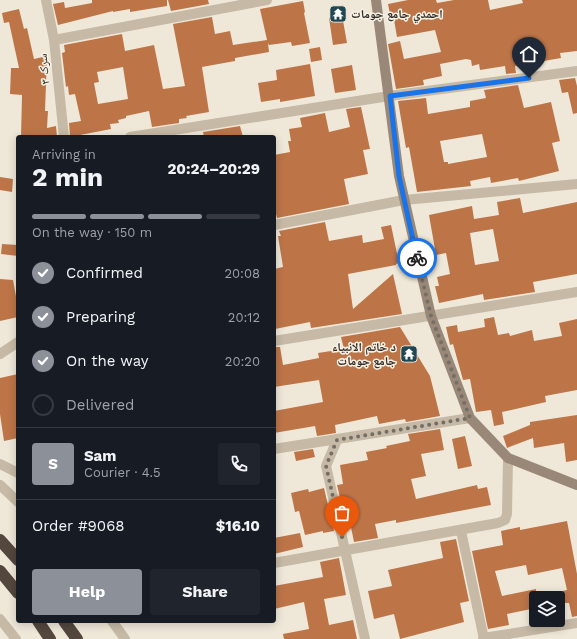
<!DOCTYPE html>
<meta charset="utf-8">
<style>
body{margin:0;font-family:"Work Sans","Noto Naskh Arabic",sans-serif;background:#20242c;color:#f1f3f6;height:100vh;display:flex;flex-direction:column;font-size:15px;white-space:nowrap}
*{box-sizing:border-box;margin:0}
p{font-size:13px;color:#9ea1a6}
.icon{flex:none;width:22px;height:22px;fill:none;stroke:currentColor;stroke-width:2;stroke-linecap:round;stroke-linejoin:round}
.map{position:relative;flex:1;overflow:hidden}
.panel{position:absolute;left:16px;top:135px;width:260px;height:488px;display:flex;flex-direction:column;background:#171b24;border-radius:4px;box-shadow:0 2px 10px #0003}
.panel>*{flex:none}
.controls{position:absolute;left:529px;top:591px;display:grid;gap:8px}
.controls a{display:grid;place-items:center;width:36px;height:36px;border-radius:4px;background:#171b24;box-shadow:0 2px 10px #0003;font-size:20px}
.pin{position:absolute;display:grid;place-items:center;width:34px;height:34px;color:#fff;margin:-41px -17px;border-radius:50% 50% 50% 0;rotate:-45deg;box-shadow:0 0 4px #0007}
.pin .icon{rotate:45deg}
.courier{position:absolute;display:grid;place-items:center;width:40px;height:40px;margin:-20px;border:3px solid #1a73e8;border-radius:50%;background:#fff;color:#222;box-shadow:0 1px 5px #0007}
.overview em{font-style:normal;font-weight:700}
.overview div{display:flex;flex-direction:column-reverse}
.overview{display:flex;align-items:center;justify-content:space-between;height:68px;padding:0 16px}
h1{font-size:26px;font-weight:700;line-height:30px}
.bar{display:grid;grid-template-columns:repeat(4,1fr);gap:6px 4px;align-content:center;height:48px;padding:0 16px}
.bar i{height:5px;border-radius:3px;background:#363941}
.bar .current{background:#8c9099}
.bar p{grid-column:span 4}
.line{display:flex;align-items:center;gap:10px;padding:0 16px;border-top:1px solid #363941}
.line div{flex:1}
.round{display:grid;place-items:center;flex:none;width:42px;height:42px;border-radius:4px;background:#20242c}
ol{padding:0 16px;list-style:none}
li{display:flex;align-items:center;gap:12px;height:44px}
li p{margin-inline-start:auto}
li .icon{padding:4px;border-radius:50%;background:#8c9099;color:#fff;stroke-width:4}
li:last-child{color:#9ea1a6}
li i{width:22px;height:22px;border:2px solid #363941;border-radius:50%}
.button{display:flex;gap:8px;margin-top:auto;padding:8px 16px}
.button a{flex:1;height:46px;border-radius:4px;background:#8c9099;color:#fff;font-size:16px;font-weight:700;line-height:46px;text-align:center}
.button a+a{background:#20242c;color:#f1f3f6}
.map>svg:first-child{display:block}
.building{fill:#bd7548;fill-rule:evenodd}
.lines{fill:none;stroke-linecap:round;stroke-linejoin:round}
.street{stroke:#c6b9a6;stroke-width:10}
.secondary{stroke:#987;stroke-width:10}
.highway{stroke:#53473e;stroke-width:12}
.done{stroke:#746e65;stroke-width:4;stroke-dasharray:0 7.2}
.route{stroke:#1a73e8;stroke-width:5}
.labels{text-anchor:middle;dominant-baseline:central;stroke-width:3;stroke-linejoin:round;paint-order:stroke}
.poi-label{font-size:12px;font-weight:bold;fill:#322c26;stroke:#f7f1e4;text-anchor:start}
.street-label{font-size:12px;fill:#322c26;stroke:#f7f1e4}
</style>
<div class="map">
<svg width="577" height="639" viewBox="0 0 577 639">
<rect width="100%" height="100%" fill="#efe8d9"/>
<path class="building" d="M92,0h75v6l-37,6v-3l-17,3v-1l-55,14 -5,-21 11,-2 1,6 27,-5z
M168,0h40l1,4 -38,7z
M408,0h28l1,3 17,-3h34l2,10 33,-7 -1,-3h55v51l-17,2 1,5 -46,8 1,7 -10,1 -1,-8 -25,4 -1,-6 -7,2 -1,-6 -5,-1 -26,5 2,12 -19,4 1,5 -28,4 -8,-45 12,-3 4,18 37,-7 -6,-22 -38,7 -4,-23h-3l-2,-10z
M303,1l2,11 -1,1 6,30 -18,3 -1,-4 -22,3 -1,-2 1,9 -34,6v3l-33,6 7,45 -23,4 1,2 -8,1v4l-27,4 -3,-16 -23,5v2l-8,2 1,3 -9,1 1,5 -41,8 -1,-14 12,-2 -6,-27 -6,1 -1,-9 -2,1 -4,-34 3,-1 -1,-7 58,-11 3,17 29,-6 9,44 22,-3 -12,-62 39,-7 3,17 15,-3 3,14 34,-5 -7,-31zM123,67l5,32 -30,5 -4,-21 5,-1 -2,-10z
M19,9l5,20 3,-1 7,31 13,-3 -2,55h3l-1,17 9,-2 1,11h-36l1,-42 -12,-1 1,-26h8l-10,-46 -5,1 -2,-10z
M342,15l5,28 -14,2 -4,-27z
M320,47l2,13 -11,2 -2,-13z
M310,64l5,32 -35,6v-3l-19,3 -3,-19 19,-3 -1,-10z
M352,65l4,25 -21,3 -4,-24z
M575,78l2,8v27l-4,1 -5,-22 -6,1 -3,-13z
M518,85l6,23 27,-6 9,39 -8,2 7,28 -40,10 -1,-3 -27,5 -1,-6 -20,4 1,5 -54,6 -8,-45 -3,1 -8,-47 28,-3 2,16 42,-7v-6l16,-3 -2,-8zM482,134l5,23 -39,7v-2h-4l-4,-21z
M361,107l9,42 -7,1 5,24 -24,5 5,25 -72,14 -3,-12v-51l16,-3 -2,-11h3l-2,-12 13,-2 -2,-9 25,-5 4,19 21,-5 -4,-18z
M240,126l3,11h-39l-1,-5z
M0,177l13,2 -1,13 -12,-2z
M520,198l3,15 54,-11v72l-44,8 2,10 -51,8 -1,-6 -44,9 -4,-17h4l-2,-9 13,-3 -4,-21 -10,2 -7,-40 43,-9 2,13 25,-4 -2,-13zM493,229l6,32 -24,4 -5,-32z
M325,222l4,19 33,-6 1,8 21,-4 -3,-12 10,-2 8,38 -3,1v1l-48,9 5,35 40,-35 9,40 -91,14 -1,-6 -35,7 -1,-60 9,-2 -5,-31h3l-2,-5z
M2,244l16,1v11l-17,-2z
M0,279l13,1 5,27v10l-18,4z
M494,317l4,18 11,-2 1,3 22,-6 2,11 28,-5 -3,-13 18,-4v71l-32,6 1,6 -44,10 2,12 -10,2 -3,-16 -15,2 -6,-33 -7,1 -10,-36 -3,1 -4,-18 11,-2 1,7 27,-5 -1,-8z
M400,327l30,49 10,40 -34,6 -1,-3 -26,5 -2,-8 -42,9 1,8 -19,3 -2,-10 -41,7v-22l49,-9 -4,-22 -45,7v-40h6l3,18 36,-7 -1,-5 26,-4 -3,-12z
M18,374v64l-14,3 -4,-27v-36z
M577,415v45l-11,2 -2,-19 -30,5 -1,-10 -26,10 -4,-12 27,-11v-3z
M440,429l4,21 -23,4 5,22 -15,3 5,20 61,-14 1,4 9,-2 4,18 -95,18v-3l-21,4 3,14 -24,4 -3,-15 -4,1 -10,-43 6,-1 -3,-19 28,-5 -2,-8 21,-4 -1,-2 24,-5 -2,-7z
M465,436l7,30 -14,3 -6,-30z
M313,449l2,8 -19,4 -2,-9z
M324,488l10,43 -11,2v-2l-18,4 -6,-24 -4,1 -4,-19 17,-4 1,3z
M567,521l10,53v42l-5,1 -3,-14h-11v-11l9,-2 -5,-22 -34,7 -2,-10 -31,6 7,25 34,-7v19l-29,6 2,11 -21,4 -16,-78 31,-6 -2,-14 19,-4v3z
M300,533l3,14 -29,7v-16z
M456,539l13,62 -9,2 4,19 -64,17 -6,-25 -20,5 -6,-28 24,-5 -4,-16 55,-12 -3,-16z
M339,558l7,37 -22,4 5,26 24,-5 4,19h-73l-1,-5 26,-5 -5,-27 -30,7v-23l49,-9 -3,-15z"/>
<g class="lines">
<path class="street" d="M46,0l8,40 10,97
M54,40l213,-40
M130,137l259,-41 188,-25
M274,225l130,-25 173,-16
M274,341l303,-49
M0,354l18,-12
M337,440l-11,26 39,173
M274,449l196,-31
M0,464l18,9
M0,485l18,17
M461,531l23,108
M274,563l224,-40 7,-3 2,-6 1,-56
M0,619l16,20
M112,621l13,18
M483,638l94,-15"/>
<path class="secondary" d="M376,0l23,176 32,140 39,102 38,40 69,27"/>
<path class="highway" d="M0,540l18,20
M0,571l18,22
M38,621l12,18
M64,621l13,18"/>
</g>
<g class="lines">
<path class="done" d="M342,537l-16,-71 11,-26 133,-22 -39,-102 -14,-58"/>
<path class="route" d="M417,258l-18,-82 -9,-80 139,-18"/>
</g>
<defs>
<symbol id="temple-square" viewBox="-11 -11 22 22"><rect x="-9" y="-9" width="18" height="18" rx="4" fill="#1f4651" stroke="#f7f1e4"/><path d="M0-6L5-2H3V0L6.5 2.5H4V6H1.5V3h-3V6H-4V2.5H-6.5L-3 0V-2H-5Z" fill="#fff"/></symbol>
</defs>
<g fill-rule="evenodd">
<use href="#temple-square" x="328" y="4" width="20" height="20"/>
<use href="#temple-square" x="399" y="344" width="20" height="20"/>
</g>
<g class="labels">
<g class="poi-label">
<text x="351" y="14">احمدي جامع جومات</text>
<text x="396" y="347" text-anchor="end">د خاتم الانبیاء<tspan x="396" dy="14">جامع جومات</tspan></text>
</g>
<g class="street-label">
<text transform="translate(44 69) rotate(-96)">سرک ۳</text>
</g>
</g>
</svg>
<div class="controls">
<a><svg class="icon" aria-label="layers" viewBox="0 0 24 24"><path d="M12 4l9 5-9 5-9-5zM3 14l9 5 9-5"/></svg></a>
</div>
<div class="pin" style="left:342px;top:537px;background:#ea580c"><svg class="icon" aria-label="bag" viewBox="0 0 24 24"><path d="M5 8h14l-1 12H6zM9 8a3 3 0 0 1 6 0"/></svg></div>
<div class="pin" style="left:529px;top:78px;background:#1f2937"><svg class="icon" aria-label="home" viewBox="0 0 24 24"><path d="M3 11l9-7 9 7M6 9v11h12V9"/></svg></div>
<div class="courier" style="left:417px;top:258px"><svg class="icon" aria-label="bike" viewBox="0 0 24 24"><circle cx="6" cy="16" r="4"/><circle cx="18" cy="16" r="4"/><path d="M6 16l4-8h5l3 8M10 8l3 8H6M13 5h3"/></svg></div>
<section class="panel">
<div class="overview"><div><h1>2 min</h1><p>Arriving in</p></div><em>20:24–20:29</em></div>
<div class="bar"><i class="current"></i><i class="current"></i><i class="current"></i><i></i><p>On the way · 150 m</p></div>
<ol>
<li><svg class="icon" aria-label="check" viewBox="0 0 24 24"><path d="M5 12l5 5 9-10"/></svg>Confirmed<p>20:08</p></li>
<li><svg class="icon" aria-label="check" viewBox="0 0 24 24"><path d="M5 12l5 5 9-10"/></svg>Preparing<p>20:12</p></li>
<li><svg class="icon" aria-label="check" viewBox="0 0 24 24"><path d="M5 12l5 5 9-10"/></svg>On the way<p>20:20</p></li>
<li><i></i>Delivered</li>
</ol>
<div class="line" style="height:72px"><b class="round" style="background:#8c9099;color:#fff">S</b><div><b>Sam</b><p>Courier · 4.5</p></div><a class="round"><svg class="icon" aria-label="phone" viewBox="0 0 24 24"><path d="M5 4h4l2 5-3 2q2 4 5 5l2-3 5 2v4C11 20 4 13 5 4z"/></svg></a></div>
<div class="line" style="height:52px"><div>Order #9068</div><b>$16.10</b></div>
<div class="button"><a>Help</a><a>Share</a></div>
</section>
</div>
